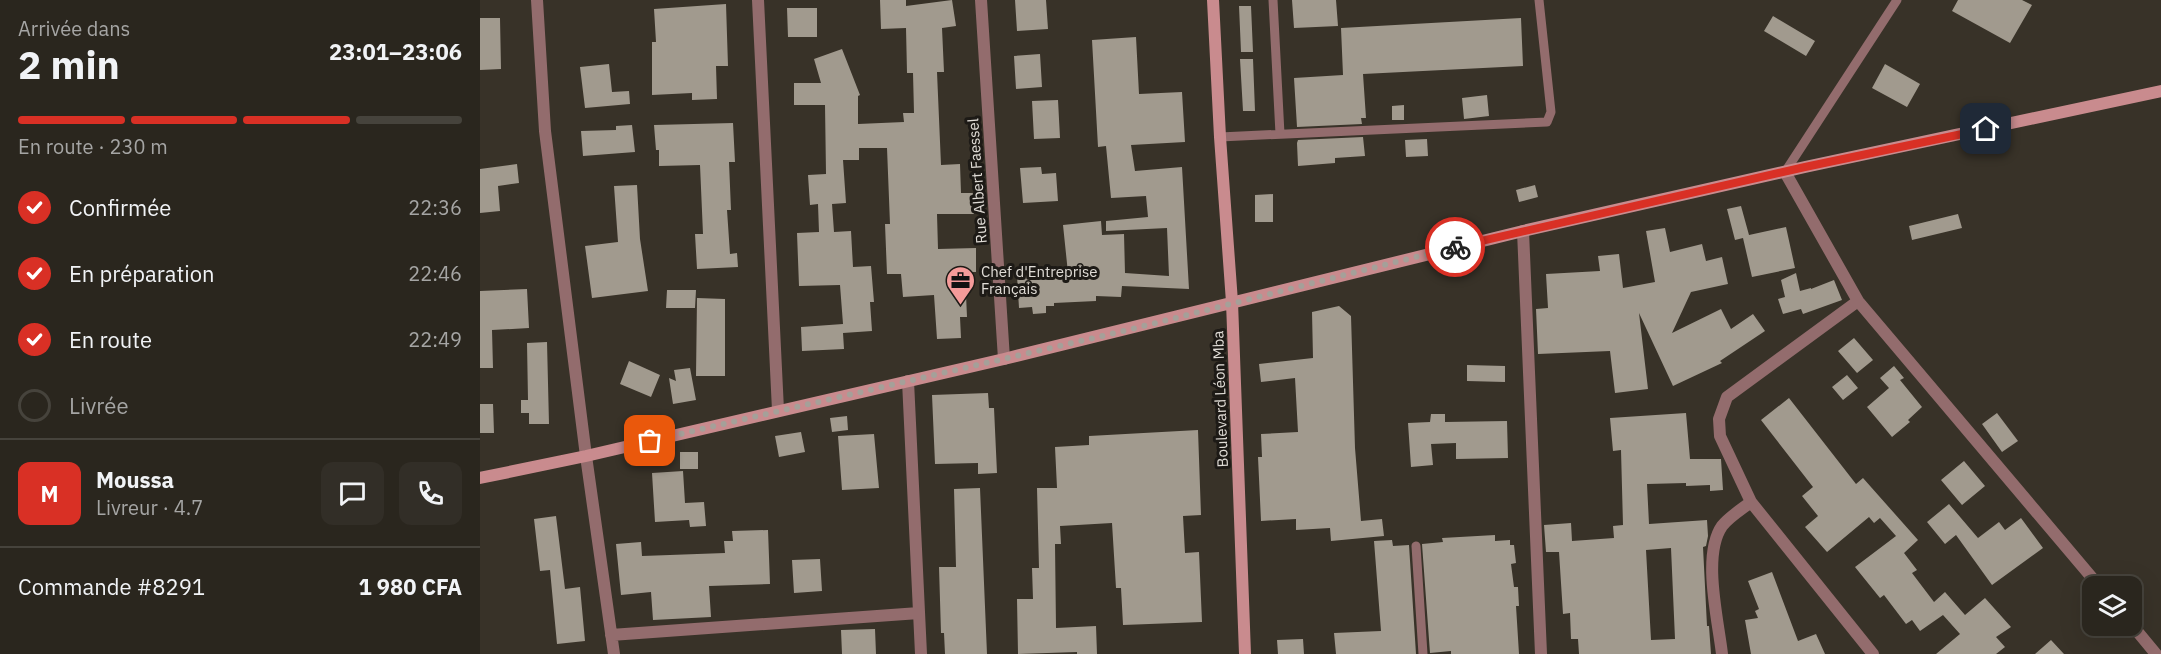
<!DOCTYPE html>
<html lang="fr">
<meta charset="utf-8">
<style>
body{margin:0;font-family:"IBM Plex Sans",sans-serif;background:#322e27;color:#f1f3f6;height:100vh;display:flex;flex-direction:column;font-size:22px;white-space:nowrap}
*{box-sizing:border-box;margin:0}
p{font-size:20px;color:#a5a5a4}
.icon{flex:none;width:33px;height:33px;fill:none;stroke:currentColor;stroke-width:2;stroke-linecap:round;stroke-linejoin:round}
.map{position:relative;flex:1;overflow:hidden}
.panel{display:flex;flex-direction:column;background:#2a261e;width:480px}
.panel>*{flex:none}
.fabs{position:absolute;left:1602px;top:576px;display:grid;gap:12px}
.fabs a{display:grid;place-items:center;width:60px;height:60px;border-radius:12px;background:#2a261e;box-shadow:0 6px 24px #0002,0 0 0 2px #46433c;font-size:30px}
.pin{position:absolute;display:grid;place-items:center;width:51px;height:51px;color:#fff;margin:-26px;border-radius:12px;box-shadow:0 3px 9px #0006}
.courier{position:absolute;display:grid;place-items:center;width:60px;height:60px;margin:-30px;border:4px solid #d93025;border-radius:50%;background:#fff;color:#222;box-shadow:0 2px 8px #0007}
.head em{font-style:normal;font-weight:700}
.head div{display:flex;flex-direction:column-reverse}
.head{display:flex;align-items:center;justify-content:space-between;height:102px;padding:0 18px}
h1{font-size:39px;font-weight:700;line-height:45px}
.bar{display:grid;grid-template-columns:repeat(4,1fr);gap:9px 6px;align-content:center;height:72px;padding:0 18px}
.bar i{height:8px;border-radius:4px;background:#46433c}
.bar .current{background:#d93025}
.bar p{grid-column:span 4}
.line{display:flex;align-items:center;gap:15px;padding:0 18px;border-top:2px solid #46433c}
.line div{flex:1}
.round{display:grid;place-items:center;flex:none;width:63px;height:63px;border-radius:12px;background:#322e27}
ol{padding:0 18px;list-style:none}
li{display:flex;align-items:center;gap:18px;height:66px}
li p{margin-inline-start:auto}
li .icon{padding:6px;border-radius:50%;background:#d93025;color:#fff;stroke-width:4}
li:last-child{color:#a5a5a4}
li i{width:33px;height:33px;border:3px solid #46433c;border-radius:50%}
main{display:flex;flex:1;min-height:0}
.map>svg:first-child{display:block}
.building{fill:#a19a8e;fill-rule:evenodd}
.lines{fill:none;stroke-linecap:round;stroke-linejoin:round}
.lane{stroke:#936c6d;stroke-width:9}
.street{stroke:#936c6d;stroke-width:12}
.secondary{stroke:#c98b8e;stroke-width:12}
.done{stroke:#a5a099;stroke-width:6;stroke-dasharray:0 10.8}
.route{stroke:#d93025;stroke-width:8}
.labels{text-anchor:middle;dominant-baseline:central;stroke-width:6;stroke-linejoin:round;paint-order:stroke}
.street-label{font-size:15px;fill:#e0dcd6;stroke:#1d1a16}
.poi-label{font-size:15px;fill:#e0dcd6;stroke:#1d1a16;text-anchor:start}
</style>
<main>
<section class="panel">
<div class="head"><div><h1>2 min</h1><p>Arrivée dans</p></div><em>23:01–23:06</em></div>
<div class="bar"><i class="current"></i><i class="current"></i><i class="current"></i><i></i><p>En route · 230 m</p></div>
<ol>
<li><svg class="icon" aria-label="check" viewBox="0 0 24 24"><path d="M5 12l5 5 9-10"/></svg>Confirmée<p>22:36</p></li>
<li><svg class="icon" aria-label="check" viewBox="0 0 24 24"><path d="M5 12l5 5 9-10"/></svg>En préparation<p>22:46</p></li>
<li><svg class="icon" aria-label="check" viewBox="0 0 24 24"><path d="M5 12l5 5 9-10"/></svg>En route<p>22:49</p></li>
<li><i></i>Livrée</li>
</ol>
<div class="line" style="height:108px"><b class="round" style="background:#d93025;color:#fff">M</b><div><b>Moussa</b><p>Livreur · 4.7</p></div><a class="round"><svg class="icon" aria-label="chat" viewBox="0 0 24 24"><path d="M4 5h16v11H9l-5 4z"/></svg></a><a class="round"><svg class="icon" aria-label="phone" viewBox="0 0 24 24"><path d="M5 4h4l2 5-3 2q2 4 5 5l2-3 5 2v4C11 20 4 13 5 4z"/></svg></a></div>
<div class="line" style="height:78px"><div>Commande #8291</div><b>1 980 CFA</b></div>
</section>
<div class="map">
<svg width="1681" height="654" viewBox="0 0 1681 654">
<rect width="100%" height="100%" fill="#383228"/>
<path class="building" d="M400,0h26v6l46,-6 4,26 -14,2 2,44h-7l4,93 19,-1 1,29h13v21h-37l1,35 38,-1v24h-11l2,45h-7l1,21 -24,1 -3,-44 -31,2 -2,-23h-14l-2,-50h5l-3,-76h-28v12h-16l3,43 -14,1 2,28 17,-1 2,36 18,-1 3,36h-4l2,29 -29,2 1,16 -42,2 -1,-24 42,-3 -3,-39 -41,1 -2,-53 22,-1 -1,-28 -8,1 -2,-30 18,-1 -1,-69h-31v-22h27l-7,-24 28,-10 18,46 -2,1v28l46,-2 -1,-9h11l-1,-40h-6l-1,-45 -25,1z
M535,0h31l2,29 -31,2z
M812,0h44l2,26 -44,2z
M1478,0h64l10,5 -22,38 -58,-32z
M246,4l2,62h-12l1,33 -25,1v-7l-40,2v-53h4l-2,-33z
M759,6h12l2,46h-12z
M307,8h30v29h-29z
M1293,16l42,25 -9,15 -42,-25z
M0,18h20l1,51 -21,1z
M1041,18l2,48 -160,8 3,44h-5l1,6 -65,3 -3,-49 49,-3 -2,-47z
M656,37l3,57 43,-2 3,50 -54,3 4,26 47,-4 7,122 -67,-3 -1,11 -25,-1v5l-42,2v3h-8v7l-13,1 -1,-7 -13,1 -2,-32 51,-3 -5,-48 38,-4 1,14 22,-1 1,39 44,3 -2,-48 -61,3v-10l42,-4 -2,-21 -35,2 -5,-52 -8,1 -6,-107z
M560,54l2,33 -26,2 -2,-33z
M760,59h13l2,52h-12z
M129,64l3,28 17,-1 1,13 -45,4 -5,-41z
M1405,64l35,20 -13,23 -35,-19z
M1007,95l2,21 -25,3 -2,-21z
M578,100l2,38 -26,1 -2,-38z
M924,105v15h-12v-14z
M253,123l2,39h-6l2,48h-4l3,44 7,-1 1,14 -41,2 -2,-35h8l-3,-69 -41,1v-16h-3l-2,-25z
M152,125l3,27 -52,4 -2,-25 35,-1v-4z
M883,137l2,19 -30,2v5l-37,3 -1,-23 1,-3z
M947,139l1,17 -22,1 -1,-17z
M37,164l2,19 -21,3 2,25 -20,2v-44z
M561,167l1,7 14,-1 2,28 -35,2 -3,-35z
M157,185l3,54 8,52 -56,7 -7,-52 33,-4 -4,-56z
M1055,185l3,12 -19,5 -3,-12z
M793,194v28h-18v-27z
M1261,206l8,29 37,-8 9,41 -43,9 -9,-39 -8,2 -8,-31z
M1478,214l4,14 -50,12 -3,-14z
M1185,228l5,24 32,-8 4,17 16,-4 6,27 -37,8 -19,41 49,-24 10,20 22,-15 12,17 -45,30 2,2 -49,23 -34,-73 9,76 -33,4 -5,-42 -72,3 -2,-45 12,-1 -2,-34 54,-3 -2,-15 21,-2 4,34 32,-6 -9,-51z
M1316,273l4,18 11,-3v1l23,-9 8,20 -39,14 -2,-5 -18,5 -5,-15 7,-2 -4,-17z
M47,289l2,39 -37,2 1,38h-13v-77z
M187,290h29l-1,18h-29z
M217,298l28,1v77h-29z
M859,306l12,10 4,132 6,73 21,-2 2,17 -53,5 -1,-13 -34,2v-11l-35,2 -3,-64h4l-1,-23 37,-2 -3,-54 -34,4 -2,-18 54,-6 -1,-46z
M1374,338l19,22 -16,13 -19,-22z
M67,342l2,82h-20v-11h-8v-13h7l-1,-57z
M149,361l31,14 -9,22 -31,-13z
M987,365l38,1v16l-38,-1z
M1414,366l10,12 -4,2 22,27 -14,13 2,2 -18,15 -25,-30 22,-19 -9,-10z
M210,368l6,32 -23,4 -4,-26 7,3 -2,-11z
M1367,375l11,13 -15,12 -11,-13z
M508,393l1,15h5l3,65 -19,1v-11l-43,1 -3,-69z
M1309,398l67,86 7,-6 55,62 -14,13 13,17 -5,3 22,29 11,-10 20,23 20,-17 26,29 -15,10 9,10 -9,7h-60l24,-20 -17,-19 -23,16 -8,-11 -6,4 -22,-29 -4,3 -25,-31 41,-31 -16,-18 -6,5 -5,-6 -42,35 -22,-25 13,-11 -16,-20 11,-9 -52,-67z
M0,404h13l1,29h-14z
M1206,413l4,46h31l2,31 -13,1v-6l-24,1v-3l-39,1 2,40 58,-4 1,16 -2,10 -3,1 4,79h2l2,28h-132l-1,-15h-7l-1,-26 -7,1 -4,-62h-13l-2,-27 27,-2 1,18 42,-3 -1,-12 10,-1 -2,-75 -8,1 -3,-33zM1191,548l4,91 -24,1 -5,-90z
M1517,413l21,28 -16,11 -20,-28z
M951,414h14v8l62,-1 1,37 -52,1v-16l-25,1 2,21 -22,2 -3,-44 22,-1z
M367,416l1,14 -16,2 -2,-14z
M718,430l3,85 -18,1 2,37 14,-1 3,70 -79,3 -2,-37h-5l-4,-65 -52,3 1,18h-6l1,84 40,-2 1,28h-20v-2l-59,2 -1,-55h16l-1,-31h7l-2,-80h20l-2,-41 34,-2v-9z
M321,432l4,20 -26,5 -4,-21z
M394,434l5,54 -37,2 -4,-54z
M200,452h18v17h-18z
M1484,461l21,25 -23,19 -21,-25z
M203,471l2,32 19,-1 2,24 -16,1 -1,-7 -34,2 -3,-49z
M500,488l7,166h-42l-1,-21h-3l-2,-66h17l-2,-78z
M1469,504l29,34 21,-16 6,8 16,-12 22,30 -51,37 -36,-50 -11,9 -18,-22z
M76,516l9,73 15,-2 5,54 -28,3 -7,-74 -10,1 -6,-52z
M288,530l2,54 -61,2 2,31 -58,3 -2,-28 -30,3 -5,-51 25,-2 1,14 83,-3 -1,-12h9l-1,-10z
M1015,535v6l15,-1v5h4l2,18 -5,1 3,23h4l1,19h-3l3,48h-68v-3l-21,2 -8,-109 21,-2 -1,-4z
M912,540l1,6 16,-1 7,109h-80l-2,-21 47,-2 -7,-90z
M340,559l2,32 -28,2 -2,-33z
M1292,572l26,69 18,-7 9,20h-74l-6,-34 13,-2 -3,-7 4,-2 -11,-28z
M395,629l1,25h-34l-1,-24z
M823,639l1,15h-26l-1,-14z
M1571,640l13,14h-29z"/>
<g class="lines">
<path class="lane" d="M793,0l7,134
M740,137l327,-15 4,-10 -12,-112
M1305,172l112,-172
M936,546l7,108"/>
<path class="street" d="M57,0l8,131 41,325 28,198
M278,0l20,410
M501,0l23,359
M1305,172l73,129 241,285
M1043,231l18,423
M1378,301l-131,96 -8,22 1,17 31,66 122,152
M428,381l13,273
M1652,625l24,29
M131,635l308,-22
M1242,654c-4,-35 -20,-99 0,-128 7,-9 20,-17 29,-24"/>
<path class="secondary" d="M733,0l7,137 12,165 13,352
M0,478l106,-22 418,-97 519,-128 282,-64 356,-76"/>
</g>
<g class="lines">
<path class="done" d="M170,441l478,-111 327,-83"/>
<path class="route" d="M975,247l350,-80 181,-38"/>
</g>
<defs>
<symbol id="office-pin" viewBox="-11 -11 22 30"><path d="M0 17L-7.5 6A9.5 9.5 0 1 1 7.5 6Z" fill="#f59b9a" stroke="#1d1a16"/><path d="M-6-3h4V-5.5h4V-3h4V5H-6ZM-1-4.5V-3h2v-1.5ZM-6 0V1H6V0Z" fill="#111"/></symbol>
</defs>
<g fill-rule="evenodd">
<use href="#office-pin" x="464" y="264" width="33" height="45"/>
</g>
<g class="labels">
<g class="street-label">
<text transform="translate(497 181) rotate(-94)">Rue Albert Faessel</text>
<text transform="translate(740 399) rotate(-92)">Boulevard Léon Mba</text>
</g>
<g class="poi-label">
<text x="501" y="271">Chef d'Entreprise<tspan x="501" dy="17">Français</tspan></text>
</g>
</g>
</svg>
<div class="fabs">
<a><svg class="icon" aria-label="layers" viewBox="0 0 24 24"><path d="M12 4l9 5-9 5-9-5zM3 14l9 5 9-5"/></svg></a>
</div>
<div class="pin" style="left:170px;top:441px;background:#ea580c"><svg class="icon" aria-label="bag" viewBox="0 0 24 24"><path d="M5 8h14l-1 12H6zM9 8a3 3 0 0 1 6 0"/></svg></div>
<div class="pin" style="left:1506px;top:129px;background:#1f2937"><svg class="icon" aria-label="home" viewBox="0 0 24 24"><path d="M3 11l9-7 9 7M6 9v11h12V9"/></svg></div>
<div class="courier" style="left:975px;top:247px"><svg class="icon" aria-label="bike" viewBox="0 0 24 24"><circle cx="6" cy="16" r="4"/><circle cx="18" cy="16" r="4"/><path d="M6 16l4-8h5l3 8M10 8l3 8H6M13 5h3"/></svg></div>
</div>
</main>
